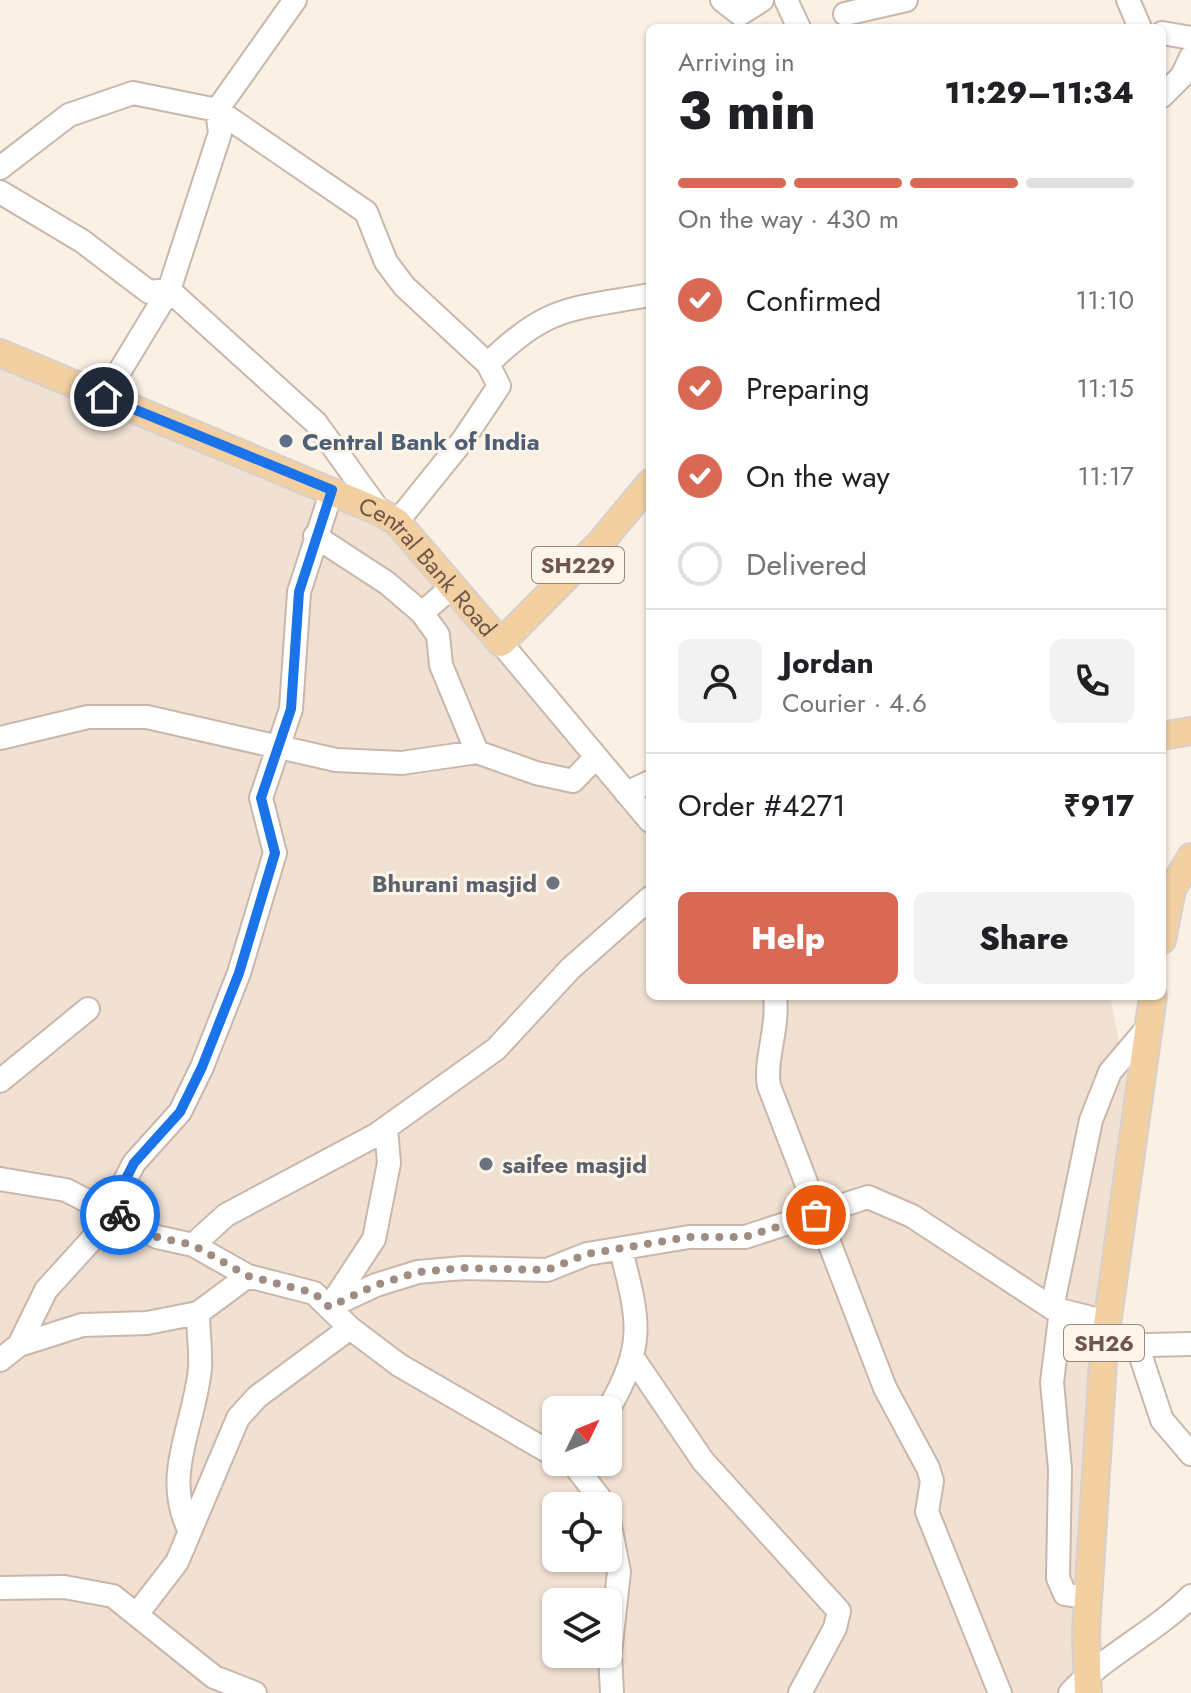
<!DOCTYPE html>
<meta charset="utf-8">
<style>
body{margin:0;font-family:Jost,sans-serif;background:#f2f2f2;color:#202124;height:100vh;display:flex;flex-direction:column;font-size:30px;white-space:nowrap}
*{box-sizing:border-box;margin:0}
p{font-size:26px;color:#757577}
.icon{flex:none;width:44px;height:44px;fill:none;stroke:currentColor;stroke-width:2;stroke-linecap:round;stroke-linejoin:round}
.map{position:relative;flex:1;overflow:hidden}
.panel{position:absolute;left:646px;top:24px;width:520px;height:976px;display:flex;flex-direction:column;background:#fff;border-radius:12px;box-shadow:0 2px 6px #0004}
.panel>*{flex:none}
.needle{width:52px;rotate:47deg}
.buttons{position:absolute;left:542px;top:1396px;display:grid;gap:16px}
.buttons a{display:grid;place-items:center;width:80px;height:80px;border-radius:12px;background:#fff;box-shadow:0 2px 6px #0004;font-size:40px}
.pin{position:absolute;display:grid;place-items:center;width:68px;height:68px;color:#fff;margin:-34px;border:4px solid #fff;border-radius:50%;box-shadow:0 2px 8px #0007}
.courier{position:absolute;display:grid;place-items:center;width:80px;height:80px;margin:-40px;border:6px solid #1a73e8;border-radius:50%;background:#fff;color:#222;box-shadow:0 2px 10px #0007}
.headline em{font-style:normal;font-weight:800}
.headline div{display:flex;flex-direction:column-reverse}
.headline{display:flex;align-items:center;justify-content:space-between;height:136px;padding:0 32px}
h1{font-size:52px;font-weight:800;line-height:60px}
.bar{display:grid;grid-template-columns:repeat(4,1fr);gap:12px 8px;align-content:center;height:96px;padding:0 32px}
.bar i{height:10px;border-radius:6px;background:#e0e0e0}
.bar .current{background:#d96954}
.bar p{grid-column:span 4}
.line{display:flex;align-items:center;gap:20px;padding:0 32px;border-top:2px solid #e0e0e0}
.line div{flex:1}
.round{display:grid;place-items:center;flex:none;width:84px;height:84px;border-radius:12px;background:#f2f2f2}
ol{padding:0 32px;list-style:none}
li{display:flex;align-items:center;gap:24px;height:88px}
li p{margin-inline-start:auto}
li .icon{padding:8px;border-radius:50%;background:#d96954;color:#fff;stroke-width:4}
li:last-child{color:#757577}
li i{width:44px;height:44px;border:4px solid #e0e0e0;border-radius:50%}
.action{display:flex;gap:16px;margin-top:auto;padding:16px 32px}
.action a{flex:1;height:92px;border-radius:12px;background:#d96954;color:#fff;font-size:32px;font-weight:800;line-height:92px;text-align:center}
.action a+a{background:#f2f2f2;color:#202124}
.map>svg:first-child{display:block}
.residential{fill:#f1e1d3;fill-rule:evenodd}
.lines{fill:none;stroke-linecap:round;stroke-linejoin:round}
.minor-casing{stroke:#cab7ab;stroke-width:26}
.major-casing{stroke:#d7d0cd;stroke-width:30}
.minor{stroke:#fff;stroke-width:22}
.major{stroke:#f3d0a2;stroke-width:26}
.done{stroke:#a08d81;stroke-width:8;stroke-dasharray:0 14.4}
.route{stroke:#1a73e8;stroke-width:10}
.service-dot{fill:#5c6f8a;stroke:#fdf4ea;stroke-width:3}
.worship-dot{fill:#6b7280;stroke:#fdf4ea;stroke-width:3}
.labels{text-anchor:middle;dominant-baseline:central;stroke-width:6;stroke-linejoin:round;paint-order:stroke}
.shield{fill:#fdf4ea;stroke:#9a867b;stroke-width:2}
.shield-label{font-size:22px;font-weight:bold;fill:#70574c}
.service-label{font-size:24px;font-weight:bold;fill:#4e5e75;stroke:#fdf4ea;text-anchor:start}
.street-label{font-size:24px;fill:#70574c;stroke:#fdf4ea}
.worship-label{font-size:24px;font-weight:bold;fill:#5b616d;stroke:#fdf4ea;text-anchor:end}
</style>
<div class="map">
<svg width="1191" height="1693" viewBox="0 0 1191 1693">
<rect width="100%" height="100%" fill="#faf0e4"/>
<path class="residential" d="M0,342l368,163 282,316v175h460l17,86 -36,611h-1091zM556,1410h52v52h-52zM556,1506h52v52h-52zM556,1602h52v52h-52z"/>
<g class="lines">
<defs>
<path id="minor" d="M295,0l-78,110 3,23 -51,157 147,133 64,89
M722,0l18,14 22,-14
M786,0l13,28
M1128,0l12,28
M845,14l61,-14
M1162,33l29,5
M1162,96l20,-20 9,-19
M0,168l69,-53 64,-22 84,17 149,102 20,50 18,24 84,78 11,22 -36,54 -66,82
M0,192l82,49 67,51 20,-2
M488,364c59,-59 84,-55 162,-69
M104,397l65,-107
M315,536l72,47 35,30 16,22 3,30 36,87
M422,613l30,-26
M501,643l149,178
M0,738l88,-21h59l189,43 66,3 75,-11 59,21 37,8 23,-24
M626,793l24,-11
M775,996c4,32 -11,65 -6,90l116,302 43,80 4,13 -5,31 73,181
M0,1081l88,-72
M0,1179l66,11 91,47 36,8 55,31 66,17 36,35 49,37 157,91
M110,1210l24,-47 46,-51 22,-45 37,-94 36,-120 -14,-55 30,-89 8,-117 33,-102
M193,1245l33,-30 150,-80 120,-86 74,-80 80,-71
M330,1306l44,-67 15,-76 -3,-35
M329,1307l47,-22 42,-13 45,-4 84,2 40,-16 102,-17h56l123,-40 44,19 140,92 55,14
M1052,1308l39,-188 19,-48 39,-46
M1061,1310l-9,72 8,87 -2,109 7,16 24,4
M19,1345l27,-55 70,-77
M1137,1345l25,75 29,34
M1104,1346l87,-2
M633,1358l70,103 136,150 -4,17 -35,65
M0,1360l19,-15 63,-20 65,-2 51,-10 50,-37
M608,1410c38,-66 31,-89 13,-160
M568,1462l7,4 31,40
M608,1515l11,57 -9,81 2,40
M190,1531c-29,-55 5,-106 10,-163 1,-18 -2,-37 -2,-55
M0,1588l64,-1 49,9 101,81 41,16
M137,1614l40,-52 61,-144 19,-21 93,-69
M1070,1693c35,-38 84,-60 121,-97"/>
<g id="major">
<path id="s1" d="M0,353l380,159 17,10 104,121 100,-101 49,-59"/>
<path d="M1162,736l29,-5"/>
<path d="M1162,940l10,-51 19,-32"/>
<path d="M1088,1693l-2,-61 18,-286 49,-350"/>
</g>
</defs>
<use href="#minor" class="minor-casing"/>
<use href="#major" class="major-casing"/>
<use href="#minor" class="minor"/>
<use href="#major" class="major"/>
</g>
<g class="lines">
<path class="done" d="M120,1215l37,22 36,8 55,31 66,17 15,14 47,-22 42,-13 45,-4 84,2 40,-16 102,-17h56l71,-22"/>
<path class="route" d="M104,397l228,93 -33,102 -8,117 -30,89 14,55 -36,120 -37,94 -22,45 -46,51 -24,47 10,5"/>
</g>
<circle class="service-dot" cx="286" cy="441" r="8"/>
<g class="worship-dot">
<circle cx="553" cy="883" r="8"/>
<circle cx="486" cy="1164" r="8"/>
</g>
<g class="labels">
<g class="shield">
<rect x="532" y="547" width="92" height="36" rx="6"/>
<rect x="1064" y="1325" width="80" height="36" rx="6"/>
</g>
<g class="shield-label">
<text x="578" y="565">SH229</text>
<text x="1104" y="1343">SH26</text>
</g>
<g class="service-label">
<text x="302" y="441">Central Bank of India</text>
</g>
<g class="street-label">
<text stroke="none"><textPath href="#s1" startOffset="484">Central Bank Road</textPath></text>
</g>
<g class="worship-label">
<text x="537" y="883">Bhurani masjid</text>
<text x="502" y="1164" text-anchor="start">saifee masjid</text>
</g>
</g>
</svg>
<div class="buttons">
<a><svg class="needle" viewBox="-14 -14 28 28"><path d="M0-13l5 13h-10z" fill="#e53935"/><path d="M0 13l5-13h-10z" fill="#757577"/></svg></a>
<a><svg class="icon" aria-label="locate" viewBox="0 0 24 24"><circle cx="12" cy="12" r="6"/><path d="M12 2v4M12 18v4M2 12h4M18 12h4"/></svg></a>
<a><svg class="icon" aria-label="layers" viewBox="0 0 24 24"><path d="M12 4l9 5-9 5-9-5zM3 14l9 5 9-5"/></svg></a>
</div>
<div class="pin" style="left:816px;top:1215px;background:#ea580c"><svg class="icon" aria-label="bag" viewBox="0 0 24 24"><path d="M5 8h14l-1 12H6zM9 8a3 3 0 0 1 6 0"/></svg></div>
<div class="pin" style="left:104px;top:397px;background:#1f2937"><svg class="icon" aria-label="home" viewBox="0 0 24 24"><path d="M3 11l9-7 9 7M6 9v11h12V9"/></svg></div>
<div class="courier" style="left:120px;top:1215px"><svg class="icon" aria-label="bike" viewBox="0 0 24 24"><circle cx="6" cy="16" r="4"/><circle cx="18" cy="16" r="4"/><path d="M6 16l4-8h5l3 8M10 8l3 8H6M13 5h3"/></svg></div>
<section class="panel">
<div class="headline"><div><h1>3 min</h1><p>Arriving in</p></div><em>11:29–11:34</em></div>
<div class="bar"><i class="current"></i><i class="current"></i><i class="current"></i><i></i><p>On the way · 430 m</p></div>
<ol>
<li><svg class="icon" aria-label="check" viewBox="0 0 24 24"><path d="M5 12l5 5 9-10"/></svg>Confirmed<p>11:10</p></li>
<li><svg class="icon" aria-label="check" viewBox="0 0 24 24"><path d="M5 12l5 5 9-10"/></svg>Preparing<p>11:15</p></li>
<li><svg class="icon" aria-label="check" viewBox="0 0 24 24"><path d="M5 12l5 5 9-10"/></svg>On the way<p>11:17</p></li>
<li><i></i>Delivered</li>
</ol>
<div class="line" style="height:144px"><a class="round"><svg class="icon" aria-label="person" viewBox="0 0 24 24"><circle cx="12" cy="8" r="4"/><path d="M4 21q1-7 8-7t8 7"/></svg></a><div><b>Jordan</b><p>Courier · 4.6</p></div><a class="round"><svg class="icon" aria-label="phone" viewBox="0 0 24 24"><path d="M5 4h4l2 5-3 2q2 4 5 5l2-3 5 2v4C11 20 4 13 5 4z"/></svg></a></div>
<div class="line" style="height:104px"><div>Order #4271</div><b>₹917</b></div>
<div class="action"><a>Help</a><a>Share</a></div>
</section>
</div>
